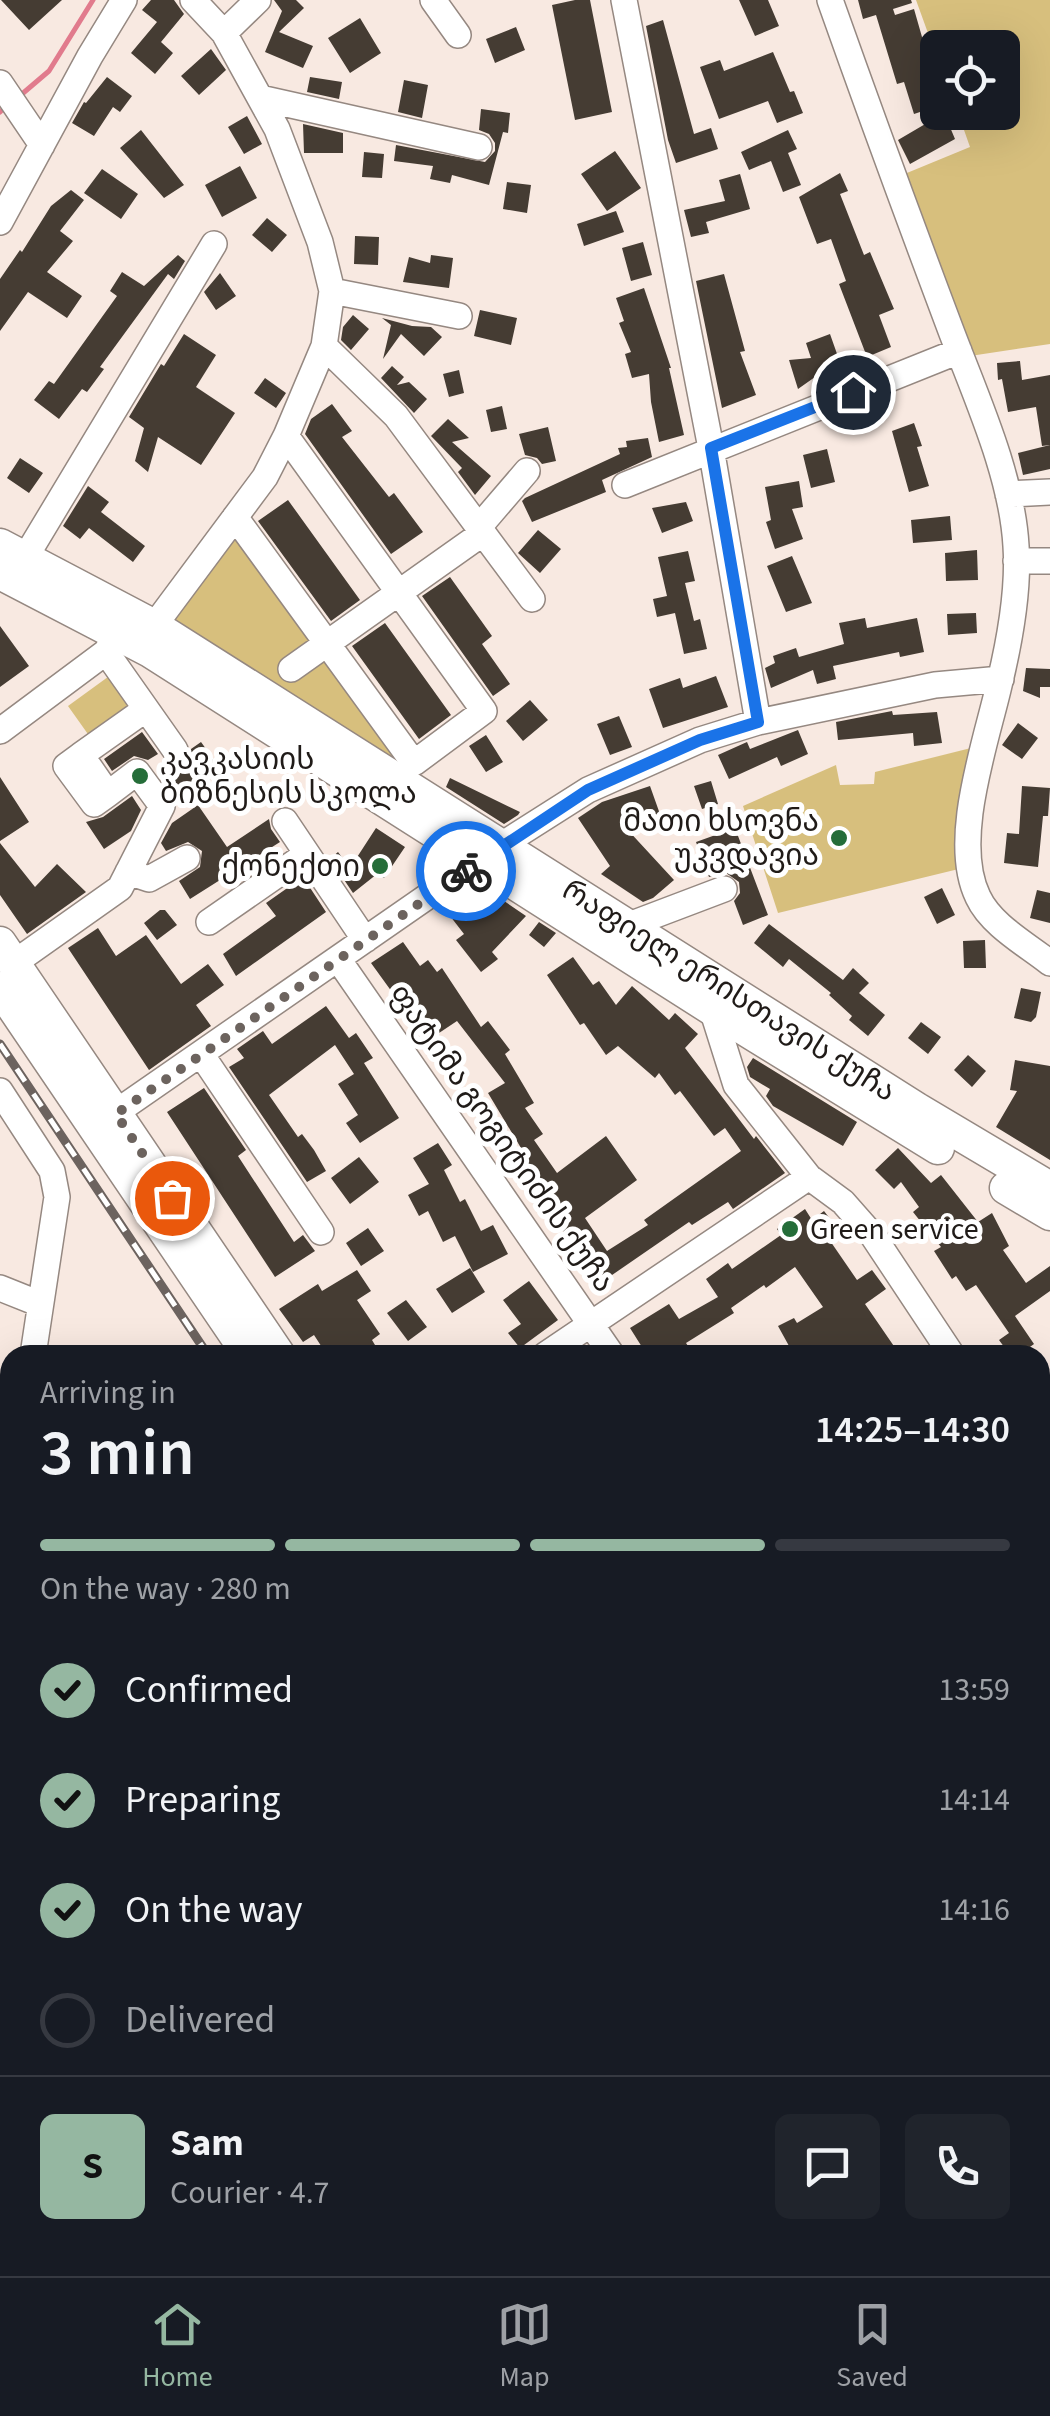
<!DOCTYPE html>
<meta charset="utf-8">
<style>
body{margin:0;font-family:"Source Sans 3","Noto Sans Georgian",sans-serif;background:#20242c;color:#f1f3f6;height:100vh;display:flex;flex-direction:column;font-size:38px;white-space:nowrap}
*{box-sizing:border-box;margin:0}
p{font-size:32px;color:#9ea1a6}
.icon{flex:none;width:55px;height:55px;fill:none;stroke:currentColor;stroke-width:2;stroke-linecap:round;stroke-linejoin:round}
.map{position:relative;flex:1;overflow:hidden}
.sheet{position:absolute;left:0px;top:1345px;width:1050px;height:932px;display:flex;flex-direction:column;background:#171b24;border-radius:30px 30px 0 0;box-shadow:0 10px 40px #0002}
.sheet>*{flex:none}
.buttons{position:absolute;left:920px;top:30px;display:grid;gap:20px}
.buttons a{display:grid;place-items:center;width:100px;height:100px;border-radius:15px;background:#171b24;box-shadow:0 10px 40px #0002;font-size:50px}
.pin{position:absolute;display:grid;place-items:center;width:85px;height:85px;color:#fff;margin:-42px;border:5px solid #fff;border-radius:50%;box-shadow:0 2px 10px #0007}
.courier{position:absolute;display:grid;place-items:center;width:100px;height:100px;margin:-50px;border:8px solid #1a73e8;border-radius:50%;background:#fff;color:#222;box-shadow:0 2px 12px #0007}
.head em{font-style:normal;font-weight:600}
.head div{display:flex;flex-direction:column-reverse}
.head{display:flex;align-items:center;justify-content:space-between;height:170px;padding:0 40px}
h1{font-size:65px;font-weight:600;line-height:75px}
.bar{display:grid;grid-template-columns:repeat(4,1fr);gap:15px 10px;align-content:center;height:120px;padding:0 40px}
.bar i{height:12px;border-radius:8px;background:#363941}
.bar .active{background:#95b7a1}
.bar p{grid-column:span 4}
.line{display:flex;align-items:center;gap:25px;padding:0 40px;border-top:2px solid #363941}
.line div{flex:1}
.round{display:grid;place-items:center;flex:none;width:105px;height:105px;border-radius:15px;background:#20242c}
ol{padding:0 40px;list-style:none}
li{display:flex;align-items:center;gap:30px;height:110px}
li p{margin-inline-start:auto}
li .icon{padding:10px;border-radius:50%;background:#95b7a1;color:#111;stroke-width:4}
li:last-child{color:#9ea1a6}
li i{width:55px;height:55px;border:5px solid #363941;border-radius:50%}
.dock{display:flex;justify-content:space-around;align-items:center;height:140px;border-top:2px solid #363941;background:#171b24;font-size:28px;color:#9ea1a6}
.dock a{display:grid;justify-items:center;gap:5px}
.dock .active{color:#95b7a1}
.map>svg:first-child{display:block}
.green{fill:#d7bf7d}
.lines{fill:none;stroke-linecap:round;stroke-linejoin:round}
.stream{stroke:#e17b8d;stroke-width:5}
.building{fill:#453c33}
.minor-casing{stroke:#958881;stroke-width:28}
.major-casing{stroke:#958881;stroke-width:35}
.path{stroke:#938983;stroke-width:4;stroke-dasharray:2.5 8;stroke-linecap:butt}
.minor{stroke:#fff;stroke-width:25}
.major{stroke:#fff;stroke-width:32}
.rail-casing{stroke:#6c635f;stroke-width:9}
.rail{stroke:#fff;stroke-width:5;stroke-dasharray:15;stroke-linecap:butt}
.done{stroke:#6c635e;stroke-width:10;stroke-dasharray:0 18}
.route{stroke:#1a73e8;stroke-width:12}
.poi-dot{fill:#256d39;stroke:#fff;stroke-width:4}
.labels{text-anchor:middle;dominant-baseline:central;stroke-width:10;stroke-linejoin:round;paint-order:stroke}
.poi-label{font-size:30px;fill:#201b18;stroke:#fff;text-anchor:start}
.street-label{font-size:30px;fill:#201b18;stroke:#fff}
</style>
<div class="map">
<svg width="1050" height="2276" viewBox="0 0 1050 2276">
<rect width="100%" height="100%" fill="#f8e9e1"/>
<path class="green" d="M916,0h134v344l-80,12 -68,-181 68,-28 -12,-34 44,-1v-64h-64l-1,10z
M235,517l179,246 -7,22 -244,-153z
M112,674l22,31 -44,32 -22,-31z
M983,745l-12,121 -193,47 -35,-107 93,-41 4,20 34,-1 1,-12z"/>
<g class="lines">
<path class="stream" d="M22,94l27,-23 44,-71
M0,112l1,-1"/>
</g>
<path class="building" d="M1,0h61l-33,30z
M151,0h23l10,14 -23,28 12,11 -18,21 -24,-21 26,-31 -15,-12z
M274,0h22l8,8 -25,24 34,14 -10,22 -38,-16 17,-41z
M575,0h15l22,112 -37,8 -23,-115z
M739,0h29l11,26 -24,10z
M858,0h53l1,3 -19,6 2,6 19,-6 24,84v13l-24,8 -10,-32 -7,2 -21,-69 -13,4z
M360,18l21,35 -31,20 -22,-35z
M663,20l31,114 17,-6 7,21 -42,14 -8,-23 -22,-114z
M516,27l9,23 -30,13 -9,-24z
M211,49l15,21 -27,25 -18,-19z
M773,52l17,40 4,-1 9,22 -26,10 -9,-22 -49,18 -19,-52 20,-7 4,11z
M107,77l25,19 -12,16 -7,-5 -19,29 -22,-13 12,-21 2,1z
M310,77l32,5 -3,17 -32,-7z
M404,80l24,5 -6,33 -24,-6z
M481,109l29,4 -2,20 -5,-1 -14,53 -37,-10 -2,8 -20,-4 3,-13 -39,-5 2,-16 89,17 10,-11v-8l-6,-9 -10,-4z
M944,113l11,26 -45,25 -12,-24z
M247,116l15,28 -18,10 -16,-27z
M303,124l40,9v20h-39z
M141,130l43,55 -20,13 -44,-50z
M788,130l9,19 -9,4 13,32 -18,7 -12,-31 -22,9 -8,-18z
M615,151l26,37 -34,23 -26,-37z
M364,152l20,2 -2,24 -20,-1z
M240,166l17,32 -35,19 -17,-32z
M102,169l36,25 -17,25 -37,-26z
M840,173l8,18 -8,3 24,61 6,-3 24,57 -15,6 12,32 -24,10 -28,-73 7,-3 -15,-42 -14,5 -18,-47z
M740,174l10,35 -44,13 3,11 -18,4 -7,-27 41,-9 -6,-21z
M507,182l24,3 -4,28 -24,-4z
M71,190l13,10 -24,31 13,10 -26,31 35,24 -15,22 -39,-26 -28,39v-52l20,-29 2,2 29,-46z
M616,211l8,21 -40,14 -7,-22z
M267,218l20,17 -15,17 -20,-17z
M355,236l24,1 -1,28 -24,-1z
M643,242l9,33 -21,6 -9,-33z
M178,255l7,6 -11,18 -6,-5 -68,93 4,2 -17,23 -5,-3 -23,30 -25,-19 15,-19 5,3 63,-88 -7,-5 12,-19 22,14z
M431,255l22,3 -4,30 -46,-6 6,-25 21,6z
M220,273l16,23 -20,14 -12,-18z
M724,274l21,77 -5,1 16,43 -34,13 -26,-127z
M644,288l27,80h-2l15,67 -25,7 -8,-40 -2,-28 -17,4 -7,-24 6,-2 -12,-29 5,-2 -8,-23z
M480,310l37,8 -6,27 -37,-9z
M353,315l16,14 -18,21 -10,-10 2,-13z
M382,318l30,8 19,1 11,10 -18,19 -23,-22 -18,25 8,-34z
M184,334l32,21 -20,32 39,26 -34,52 -43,-28 -10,35 -13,-11 9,-33 -15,-11 32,-53 3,2z
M830,334l12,34 -27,9 -17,12 -9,-29 22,-2 -5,-15z
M1020,361l2,19 28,-5v70l-8,1 -6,-39 -28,5 -6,-33 -4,1 -1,-17z
M392,366l12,11 -7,8 12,-3 18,17 -13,14 -33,-35z
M459,370l5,23 -15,4 -6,-23z
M265,378l21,15 -10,15 -22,-15z
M332,404l20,27 -10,6 47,60 5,-4 29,39 -32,22 -86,-120 6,-15z
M502,406l5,23 -16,3 -5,-22z
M448,419l21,19 -17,4 39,34 -16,19 -17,-23 4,-4 -31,-32z
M914,423l8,23 -5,1 12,39 -20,6 -17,-61z
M548,427l8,34 -14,3 -5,-6 -12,-3 -6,-21z
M648,438l4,19 -50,23 4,12 -74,30 -10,-21 3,-3 95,-44 -2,-6 9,-1 -1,-6z
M1050,445v24l-27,6 -5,-22z
M827,449l8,33 -24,6 -8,-33z
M20,458l23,15 -14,20 -22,-15z
M799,481l4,26 -11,2 11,30 -28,10 -9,-27 5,-2 -6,-33z
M88,486l21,16 -8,10 44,34 -12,16 -44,-34 -9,11 -17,-13z
M288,500l72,100 -29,21 -73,-100z
M686,502l7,19 -31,12 -10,-25z
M950,516l2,24 -39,3 -2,-23z
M538,530l23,19 -21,24 -22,-20z
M977,550l1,30 -32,1 -1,-28z
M688,551l7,30 -10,2 9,38 6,-2 7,30 -23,5 -9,-41 -18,4 -4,-18 14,-3 -9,-39z
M792,556l20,47 -26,9 -19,-46z
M450,577l42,59 -10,8 28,40 -17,12 -71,-100z
M976,613l1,20 -29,2 -1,-21z
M865,618l2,10 50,-10 7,34 -24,5 -1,-5 -66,14 3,13 -19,5 -4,-14 -42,18 -6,-20 10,-5 -2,-7 23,-8 3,9 45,-13 -5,-21z
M385,623l66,92 -32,24 -67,-93z
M0,626l29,40 -29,21z
M1026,668l24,1v18h-10v11l-17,-7z
M716,676l12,31 -65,21 -14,-39 31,-11 3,10z
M530,700l18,20 -25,21 -17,-20z
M892,711l1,4 44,-3 5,31 -28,3 -1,-13 -75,7 -2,-18z
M619,716l13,31 -22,8 -13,-31z
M1018,723l20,15 -16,21 -20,-14z
M798,730l10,24 -27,12 -4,-9 -48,22 -11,-24 29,-13 3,7z
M142,732l16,22 -10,6 -14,-4 -22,15 -8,-12z
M486,735l17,27 -17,10 -17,-26z
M201,742l21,29 -38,26 -21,-32 21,-1 7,-15z
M0,777l29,45 -29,19z
M450,778l70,34 -2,3 -14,9 -58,-37z
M711,781l7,23 -16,5 -8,-23z
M650,786l11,31 -35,11 48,52 -21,18 -10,4 -42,-28 9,-8 -32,-48 24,-16z
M1022,786l28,2 -2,28h-5l-5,51 -34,-4 3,-30 12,1z
M132,796l9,14 -10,21 -27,18 -18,-27 17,-5z
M198,805l29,42 42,-28 2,10 9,13 -90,57 -11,-18 21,-14 2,-16 -14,-9 -22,9 -5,-8 11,-20z
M376,828l29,19 -21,31 -7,-4 -24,19 -23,-34 8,-7 12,16z
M735,828l33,87 -25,10 -9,-24 6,-8 -1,-11 -13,-9 -17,4 -13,-35z
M0,843l35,44 22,-23 29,28 -59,42 -27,-39z
M303,877l23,35 -90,64 -13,-22 53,-38 -10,-13z
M485,888l41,28 -34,36 6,7 -17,13 -25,-32 8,-6 -17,-22 24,-19 5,6z
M942,888l13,27 -18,9 -13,-27z
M1037,890l13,3v30l-20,-5z
M160,910h5l12,15 -20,15 -13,-17z
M539,922l17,11 -12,14 -15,-12z
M769,924l74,56 10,-12 16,15 -10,10 26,22 -17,21 -19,-16 3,-4 -23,-21 2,-2 -42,-34 -6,8 -29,-24z
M98,928l18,28 30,-21 35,49 27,-20 16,21 -28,20 15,21 -62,44 -81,-122z
M985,940l1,28h-22l-1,-27z
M403,942l17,24 8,-6 9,12 5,-4 39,59 7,-6 22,29 -5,4 29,49 -9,5 18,26 -9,6 23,33 49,-37 31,44 -52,38 22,33 41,-26 -4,-5 97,-69 -16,-23 -11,8 -34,-45 -5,4 -16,-22 -4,5 -37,-32 -12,9 -22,-32 -4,2 -33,-50 26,-18 20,28 6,-4 17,24 16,-19 37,34 6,-7 23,21 -13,14 69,91 2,-3 29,37 -52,36 -5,-7 -36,23 -3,-3 -90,62 -37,-55 -7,4 -28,-39 13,-9 -17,-24 4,-3 -39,-65 17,-10 -48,-62 -21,14 -21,-32 -10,7 -34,-47z
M1021,988l20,4 -5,25 -5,5 -17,-4z
M326,1006l23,32 7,-5 17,25 -9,5 35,55 -39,25 -14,-20 12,-8 -20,-31 16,-10 -19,-29 -66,50 29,42 4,-3 12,16 12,21 -19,11 -78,-115 15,-9 -7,-9 26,-18 9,13z
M921,1022l20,15 -13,17 -20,-16z
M968,1055l18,16 -14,16 -18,-17z
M753,1058l104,64 -14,24 -70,-40 -7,-10 4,-7 -20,-12 -3,-10z
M1015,1060l35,6v94l-54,-33 21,-36 -7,-1z
M204,1088l42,62 -8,6 56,86 9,-7 12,16 -40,26 -108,-165z
M438,1143l14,22 -8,5 16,32 5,-3 16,32 12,-6 15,29 -35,18 -18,-36 -12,6 -15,-31 -9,5 -11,-21 21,-11 -16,-26z
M898,1148l33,35 10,-8 37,47 14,-9 17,33 -6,4 23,33 24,-17v25l-35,25 19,28 -15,11h-9l-11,-15 10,-7 -33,-48 -10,6 -10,-15 -4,3 -18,-28 7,-4 -28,-35 6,-5 -18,-25 -7,7 -19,-19z
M359,1157l20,25 -29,22 -19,-26z
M805,1209l7,11 12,-9 10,13 -10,8 33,48 15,-10 14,19 -21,15 35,51h-106l-16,-29 16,-8 3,5 26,-16 -28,-40 -29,21 -2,-3 -33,23 3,5 -48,30 8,12h-47l-17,-27 39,-24 10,15 39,-22 -12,-18 22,-16 4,6 49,-34 -4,-6z
M368,1228l16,23 -23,15 -15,-23z
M470,1268l15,24 -33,21 -16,-24z
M357,1270l14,21 -14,9 23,34 -8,6 9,15h-54l-13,-20 -11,7 -24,-33 39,-25 4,7z
M529,1281l29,39 -38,28 -12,-15 13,-9 -18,-24z
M406,1300l21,27 -19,14 -21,-28z"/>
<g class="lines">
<defs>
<path id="minor" d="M433,0l25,35
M624,0l87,448 47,274
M830,0c39,110 79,219 120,328 25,67 62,146 66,218 3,43 -6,93 -16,135 -13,59 -50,159 -22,216 13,28 48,47 72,66
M224,33l34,-33
M0,83l42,62
M260,98l219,49
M0,222l90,-166 34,-56
M332,291l127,25
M324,346l72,70 136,183
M625,485l334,-134
M1008,494l42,-2
M235,517l179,246 70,-52 -198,-275
M479,527l48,-56
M25,558l189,-314
M1016,561h34
M154,626l111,-149 21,-41 38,-90 8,-55 -12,-49 -43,-113 -53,-96 -31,-33
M106,652l69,98
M291,669l192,-136
M0,731l106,-79 11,-18
M81,755l-15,11 28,38 14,-10
M285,821l80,119
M128,872l21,7 38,-21
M209,922l98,-68
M629,925l95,-36
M338,959l274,396
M14,963l106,-75 42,-82 -25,-34 -29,22 -27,-39 65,-46
M712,1009l24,76 73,92 34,25 30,34 79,119
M201,1054l120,178
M0,1091l52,80 5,26 -24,158
M115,1113l388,-269 85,-54 112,-50 58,-18 177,-37 66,-6
M0,1288l40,16
M545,1355l264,-178
M1040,1431l10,-6
M1040,1486l10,14
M5,1534l5,-34
M0,1689l10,-5
M0,1891h10
M1040,1970l10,-7
M1040,1999l10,15
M0,2109l10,5
M1040,2257l10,-6
M295,2268l15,8
M445,2268l13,8
M620,2268l13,8
M0,2273l6,3
M204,2274l4,-6
M724,2276l9,-8
M1011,2276l13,-8"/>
<g id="major">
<path id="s1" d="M0,545l154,81 763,483 133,79"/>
<path d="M0,573l150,78 562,358 226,139"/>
<path d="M0,943l279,412"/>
<path d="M0,988l249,367"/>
<path d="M1006,1188l44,26"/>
<path d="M870,2268l6,8"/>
<path d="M897,2268l6,8"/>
</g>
</defs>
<use href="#minor" class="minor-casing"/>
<use href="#major" class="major-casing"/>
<path class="path" d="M830,2268l5,8"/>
<use href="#minor" class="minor"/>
<use href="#major" class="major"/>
<defs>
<path id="rail" d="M0,1044l208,311
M147,2268l15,8
M344,2268l16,8
M825,2268l5,8"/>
</defs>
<use href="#rail" class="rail-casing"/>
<use href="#rail" class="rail"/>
</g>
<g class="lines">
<path class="done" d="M172,1198l-56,-84 350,-243"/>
<path class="route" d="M466,871l122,-81 112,-50 58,-18 -47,-274 142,-56"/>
</g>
<g class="poi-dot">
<circle cx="140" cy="776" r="10"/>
<circle cx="839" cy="838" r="10"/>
<circle cx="380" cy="866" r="10"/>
<circle cx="790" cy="1229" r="10"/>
</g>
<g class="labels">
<g class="poi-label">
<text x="160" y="759">კავკასიის<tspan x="160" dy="34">ბიზნესის სკოლა</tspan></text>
<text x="819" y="821" text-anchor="end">მათი ხსოვნა<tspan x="819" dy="34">უკვდავია</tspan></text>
<text x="360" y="866" text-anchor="end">ქონექთი</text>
<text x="810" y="1229">Green service</text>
</g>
<g class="street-label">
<text stroke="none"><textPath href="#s1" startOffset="855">რაფიელ ერისთავის ქუჩა</textPath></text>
<text transform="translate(502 1138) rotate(55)">ფატიმა გოგიტიძის ქუჩა</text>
</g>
</g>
</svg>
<div class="buttons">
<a><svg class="icon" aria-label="locate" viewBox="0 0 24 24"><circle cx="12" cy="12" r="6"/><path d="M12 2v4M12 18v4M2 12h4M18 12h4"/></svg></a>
</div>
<div class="pin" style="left:172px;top:1198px;background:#ea580c"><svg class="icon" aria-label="bag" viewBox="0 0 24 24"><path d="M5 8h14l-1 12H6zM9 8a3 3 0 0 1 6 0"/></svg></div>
<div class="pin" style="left:853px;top:392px;background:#1f2937"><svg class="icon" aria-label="home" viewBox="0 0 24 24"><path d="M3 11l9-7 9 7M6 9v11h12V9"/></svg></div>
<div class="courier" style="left:466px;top:871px"><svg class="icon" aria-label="bike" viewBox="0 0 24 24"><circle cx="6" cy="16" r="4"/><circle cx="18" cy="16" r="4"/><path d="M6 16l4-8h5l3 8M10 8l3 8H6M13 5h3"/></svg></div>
<section class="sheet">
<div class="head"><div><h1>3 min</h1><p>Arriving in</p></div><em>14:25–14:30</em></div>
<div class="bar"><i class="active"></i><i class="active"></i><i class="active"></i><i></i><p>On the way · 280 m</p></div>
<ol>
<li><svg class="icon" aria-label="check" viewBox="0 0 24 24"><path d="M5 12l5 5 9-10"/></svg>Confirmed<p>13:59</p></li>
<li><svg class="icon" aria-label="check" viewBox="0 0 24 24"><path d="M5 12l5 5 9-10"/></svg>Preparing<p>14:14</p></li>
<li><svg class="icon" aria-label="check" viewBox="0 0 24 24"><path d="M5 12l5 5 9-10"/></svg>On the way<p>14:16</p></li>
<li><i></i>Delivered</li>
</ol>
<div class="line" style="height:180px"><b class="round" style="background:#95b7a1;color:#111">S</b><div><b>Sam</b><p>Courier · 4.7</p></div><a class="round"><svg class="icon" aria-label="chat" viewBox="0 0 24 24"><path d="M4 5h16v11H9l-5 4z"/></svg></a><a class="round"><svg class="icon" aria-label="phone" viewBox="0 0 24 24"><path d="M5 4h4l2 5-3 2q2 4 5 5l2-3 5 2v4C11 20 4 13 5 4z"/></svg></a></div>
</section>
</div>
<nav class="dock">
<a class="active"><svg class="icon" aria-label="home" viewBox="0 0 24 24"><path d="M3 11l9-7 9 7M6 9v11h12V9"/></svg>Home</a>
<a><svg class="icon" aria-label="map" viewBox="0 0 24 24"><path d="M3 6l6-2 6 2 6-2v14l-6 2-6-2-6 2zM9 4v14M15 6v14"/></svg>Map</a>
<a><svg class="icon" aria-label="saved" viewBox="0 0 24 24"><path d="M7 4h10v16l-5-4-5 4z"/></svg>Saved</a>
</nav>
